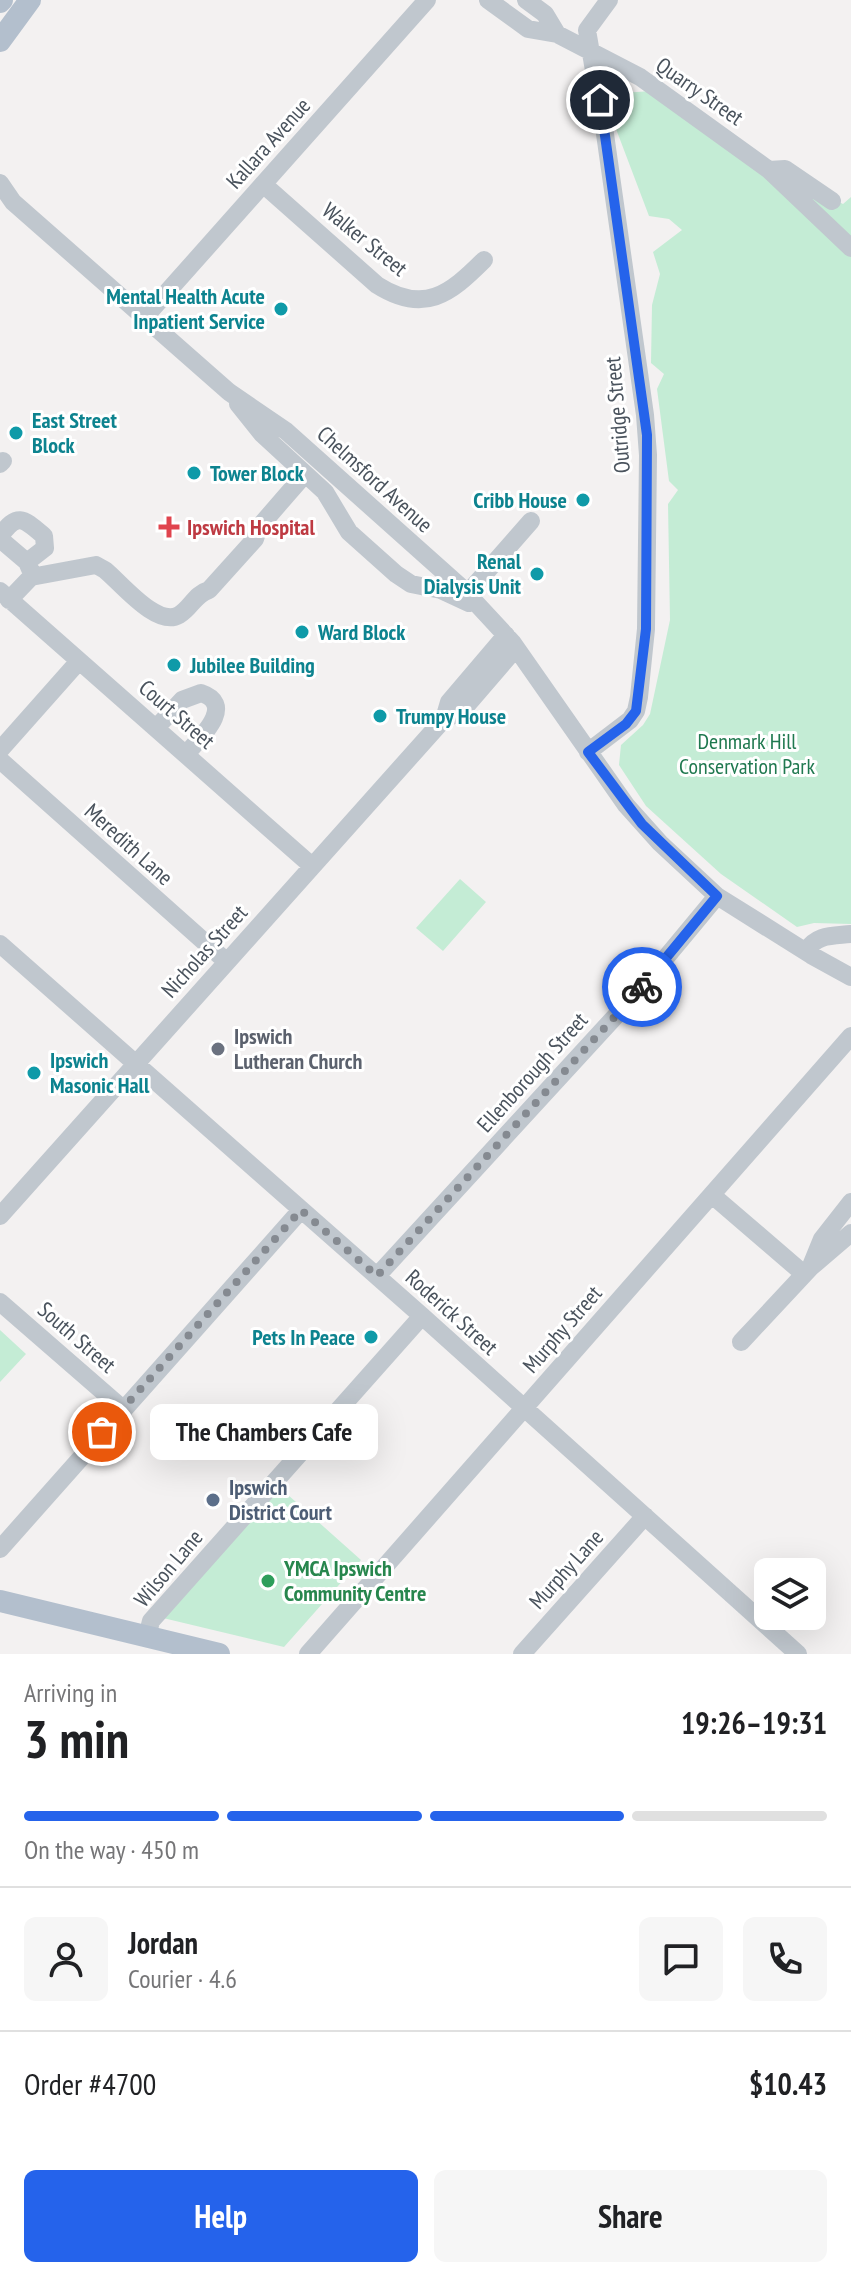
<!DOCTYPE html>
<meta charset="utf-8">
<style>
body{margin:0;font-family:"PT Sans Narrow",sans-serif;background:#f6f6f6;color:#202124;height:100vh;display:flex;flex-direction:column;font-size:30px;white-space:nowrap}
*{box-sizing:border-box;margin:0}
p{font-size:26px;color:#757577}
.icon{flex:none;width:44px;height:44px;fill:none;stroke:currentColor;stroke-width:2;stroke-linecap:round;stroke-linejoin:round}
.map{position:relative;height:1654px;overflow:hidden}
.drawer{display:flex;flex-direction:column;background:#fff;flex:1}
.drawer>*{flex:none}
.buttons{position:absolute;left:754px;top:1558px;display:grid;gap:16px}
.buttons a{display:grid;place-items:center;width:72px;height:72px;border-radius:12px;background:#fff;box-shadow:0 8px 32px #0002;font-size:40px}
.pin{position:absolute;display:grid;place-items:center;width:68px;height:68px;color:#fff;margin:-34px;border:4px solid #fff;border-radius:50%;box-shadow:0 2px 8px #0007}
.courier{position:absolute;display:grid;place-items:center;width:80px;height:80px;margin:-40px;border:6px solid #2563eb;border-radius:50%;background:#fff;color:#222;box-shadow:0 2px 10px #0007}
.bubble{position:absolute;height:56px;border-radius:12px;background:#fff;box-shadow:0 8px 32px #0002;font-size:26px;font-weight:700;line-height:56px;text-align:center}
.overview em{font-style:normal;font-weight:700}
.overview div{display:flex;flex-direction:column-reverse}
.overview{display:flex;align-items:center;justify-content:space-between;height:136px;padding:0 24px}
h1{font-size:52px;font-weight:700;line-height:60px}
.bar{display:grid;grid-template-columns:repeat(4,1fr);gap:12px 8px;align-content:center;height:96px;padding:0 24px}
.bar i{height:10px;border-radius:6px;background:#e0e0e0}
.bar .current{background:#2563eb}
.bar p{grid-column:span 4}
.line{display:flex;align-items:center;gap:20px;padding:0 24px;border-top:2px solid #e0e0e0}
.line div{flex:1}
.round{display:grid;place-items:center;flex:none;width:84px;height:84px;border-radius:12px;background:#f6f6f6}
.cta{display:flex;gap:16px;margin-top:auto;padding:16px 24px}
.cta a{flex:1;height:92px;border-radius:12px;background:#2563eb;color:#fff;font-size:32px;font-weight:700;line-height:92px;text-align:center}
.cta a+a{background:#f6f6f6;color:#202124}
.map>svg:first-child{display:block}
.green{fill:#c4ecd5}
.lines{fill:none;stroke-linecap:round;stroke-linejoin:round}
.minor{stroke:#c0c7ce;stroke-width:18}
.major{stroke:#b3bfcd;stroke-width:22}
.done{stroke:#858a91;stroke-width:8;stroke-dasharray:0 14.4}
.route{stroke:#2563eb;stroke-width:10}
.culture-dot{fill:#0f9aa8;stroke:#fff;stroke-width:3}
.health-dot{fill:#e0444e;stroke:#fff;stroke-width:3}
.worship-dot{fill:#6b7280;stroke:#fff;stroke-width:3}
.service-dot{fill:#5c6f8a;stroke:#fff;stroke-width:3}
.leisure-dot{fill:#2e9e5b;stroke:#fff;stroke-width:3}
.labels{text-anchor:middle;dominant-baseline:central;stroke-width:6;stroke-linejoin:round;paint-order:stroke}
.street-label{font-size:22px;fill:#4a535d;stroke:#fff}
.culture-label{font-size:22px;font-weight:bold;fill:#0d838f;stroke:#fff;text-anchor:start}
.health-label{font-size:22px;font-weight:bold;fill:#be3a42;stroke:#fff;text-anchor:start}
.park-label{font-size:22px;fill:#207950;stroke:#fff}
.worship-label{font-size:22px;font-weight:bold;fill:#5b616d;stroke:#fff;text-anchor:start}
.service-label{font-size:22px;font-weight:bold;fill:#4e5e75;stroke:#fff;text-anchor:start}
.leisure-label{font-size:22px;font-weight:bold;fill:#27864d;stroke:#fff;text-anchor:start}
</style>
<div class="map">
<svg width="851" height="1654" viewBox="0 0 851 1654">
<rect width="100%" height="100%" fill="#f3f1f1"/>
<path class="green" d="M651,91l135,83 57,30 8,-7v727l-37,-1 -17,4 -76,-53 -75,-68 -27,-41 2,-20 22,-20 7,-11 20,-94 -2,-116 10,-14 -9,-9 -12,-92 7,-15 -13,-11 1,-58 8,-31 -7,-22 29,-22 -13,-11 -20,-3 -36,-95 1,-18 9,-10z
M460,879l26,23 -43,49 -27,-23z
M0,1330l26,24 -26,28z
M278,1486l83,74 -77,87 -121,-29z"/>
<g class="lines">
<path class="minor" d="M488,0l40,29 29,5 83,43 129,93 82,78
M526,0l19,14 12,20
M769,170l16,-1 47,32
M0,183l13,19 216,190 57,39 177,158 49,53 114,163 34,38 57,53 94,59 40,22
M263,184l114,101c47,30 73,9 107,-25
M144,318l283,-318
M238,404l24,30 63,58 24,40 47,42 15,10 30,6 28,13
M0,464l3,-3
M0,536c18,-24 23,-18 44,0l1,12 -18,14 6,14
M0,539l27,23
M0,591l312,275
M467,594l64,-73
M9,600l22,-23 65,-12 9,5c16,13 52,58 74,45 12,-7 16,-21 30,-25l46,-51 4,-12 46,-53
M444,719l5,-17 57,-67
M156,728l26,-28 19,-7c36,12 -2,46 -15,61
M0,750l79,-89
M588,752l42,-32 6,-9 3,-14 7,-68 2,-174 -3,-40 -40,-281 -18,-104 22,-30
M0,760l227,202
M0,944l422,372 376,338
M806,951c11,-17 26,-15 45,-17
M712,1195l92,79
M0,1216l444,-497 17,-7 55,-64
M811,1266l11,-27 29,-37
M377,1276l257,-280 83,-100
M0,1302l123,107
M741,1342l69,-74 41,-35
M0,1549l301,-339
M147,1637l4,-16 271,-305
M308,1654l543,-618
M522,1654l123,-138"/>
<path class="major" d="M0,2l2,-2
M0,41l30,-41
M0,1601l219,53"/>
</g>
<g class="lines">
<path class="done" d="M102,1432l199,-222 76,66 265,-289"/>
<path class="route" d="M600,100l47,335 -1,194 -10,82 -10,13 -38,28 54,72 75,72 -75,91"/>
</g>
<g class="culture-dot">
<circle cx="281" cy="309" r="8"/>
<circle cx="16" cy="433" r="8"/>
<circle cx="194" cy="473" r="8"/>
<circle cx="583" cy="500" r="8"/>
<circle cx="537" cy="574" r="8"/>
<circle cx="302" cy="632" r="8"/>
<circle cx="174" cy="665" r="8"/>
<circle cx="380" cy="716" r="8"/>
<circle cx="34" cy="1073" r="8"/>
<circle cx="371" cy="1337" r="8"/>
</g>
<path class="health-dot" d="M165 515h8v8h8v8h-8v8h-8v-8h-8v-8h8z"/>
<circle class="worship-dot" cx="218" cy="1049" r="8"/>
<circle class="service-dot" cx="213" cy="1500" r="8"/>
<circle class="leisure-dot" cx="268" cy="1581" r="8"/>
<g class="labels">
<g class="street-label">
<text transform="translate(700 91) rotate(35)">Quarry Street</text>
<text transform="translate(268 143) rotate(-48)">Kallara Avenue</text>
<text transform="translate(365 239) rotate(39)">Walker Street</text>
<text transform="translate(617 415) rotate(-95)">Outridge Street</text>
<text transform="translate(375 479) rotate(42)">Chelmsford Avenue</text>
<text transform="translate(177 714) rotate(41)">Court Street</text>
<text transform="translate(129 844) rotate(42)">Meredith Lane</text>
<text transform="translate(204 951) rotate(-48)">Nicholas Street</text>
<text transform="translate(532 1072) rotate(-48)">Ellenborough Street</text>
<text transform="translate(452 1312) rotate(42)">Roderick Street</text>
<text transform="translate(562 1329) rotate(-49)">Murphy Street</text>
<text transform="translate(77 1337) rotate(41)">South Street</text>
<text transform="translate(168 1568) rotate(-50)">Wilson Lane</text>
<text transform="translate(566 1569) rotate(-48)">Murphy Lane</text>
</g>
<g class="culture-label">
<text x="265" y="296" text-anchor="end">Mental Health Acute<tspan x="265" dy="25">Inpatient Service</tspan></text>
<text x="32" y="420">East Street<tspan x="32" dy="25">Block</tspan></text>
<text x="210" y="473">Tower Block</text>
<text x="567" y="500" text-anchor="end">Cribb House</text>
<text x="521" y="561" text-anchor="end">Renal<tspan x="521" dy="25">Dialysis Unit</tspan></text>
<text x="318" y="632">Ward Block</text>
<text x="190" y="665">Jubilee Building</text>
<text x="396" y="716">Trumpy House</text>
<text x="50" y="1060">Ipswich<tspan x="50" dy="25">Masonic Hall</tspan></text>
<text x="355" y="1337" text-anchor="end">Pets In Peace</text>
</g>
<g class="health-label">
<text x="187" y="527">Ipswich Hospital</text>
</g>
<g class="park-label">
<text x="747" y="741">Denmark Hill<tspan x="747" dy="25">Conservation Park</tspan></text>
</g>
<g class="worship-label">
<text x="234" y="1036">Ipswich<tspan x="234" dy="25">Lutheran Church</tspan></text>
</g>
<g class="service-label">
<text x="229" y="1487">Ipswich<tspan x="229" dy="25">District Court</tspan></text>
</g>
<g class="leisure-label">
<text x="284" y="1568">YMCA Ipswich<tspan x="284" dy="25">Community Centre</tspan></text>
</g>
</g>
</svg>
<div class="buttons">
<a><svg class="icon" aria-label="layers" viewBox="0 0 24 24"><path d="M12 4l9 5-9 5-9-5zM3 14l9 5 9-5"/></svg></a>
</div>
<div class="pin" style="left:102px;top:1432px;background:#ea580c"><svg class="icon" aria-label="bag" viewBox="0 0 24 24"><path d="M5 8h14l-1 12H6zM9 8a3 3 0 0 1 6 0"/></svg></div>
<div class="pin" style="left:600px;top:100px;background:#1f2937"><svg class="icon" aria-label="home" viewBox="0 0 24 24"><path d="M3 11l9-7 9 7M6 9v11h12V9"/></svg></div>
<div class="courier" style="left:642px;top:987px"><svg class="icon" aria-label="bike" viewBox="0 0 24 24"><circle cx="6" cy="16" r="4"/><circle cx="18" cy="16" r="4"/><path d="M6 16l4-8h5l3 8M10 8l3 8H6M13 5h3"/></svg></div>
<div class="bubble" style="left:150px;top:1404px;width:228px">The Chambers Cafe</div>
</div>
<section class="drawer">
<div class="overview"><div><h1>3 min</h1><p>Arriving in</p></div><em>19:26–19:31</em></div>
<div class="bar"><i class="current"></i><i class="current"></i><i class="current"></i><i></i><p>On the way · 450 m</p></div>
<div class="line" style="height:144px"><a class="round"><svg class="icon" aria-label="person" viewBox="0 0 24 24"><circle cx="12" cy="8" r="4"/><path d="M4 21q1-7 8-7t8 7"/></svg></a><div><b>Jordan</b><p>Courier · 4.6</p></div><a class="round"><svg class="icon" aria-label="chat" viewBox="0 0 24 24"><path d="M4 5h16v11H9l-5 4z"/></svg></a><a class="round"><svg class="icon" aria-label="phone" viewBox="0 0 24 24"><path d="M5 4h4l2 5-3 2q2 4 5 5l2-3 5 2v4C11 20 4 13 5 4z"/></svg></a></div>
<div class="line" style="height:104px"><div>Order #4700</div><b>$10.43</b></div>
<div class="cta"><a>Help</a><a>Share</a></div>
</section>
